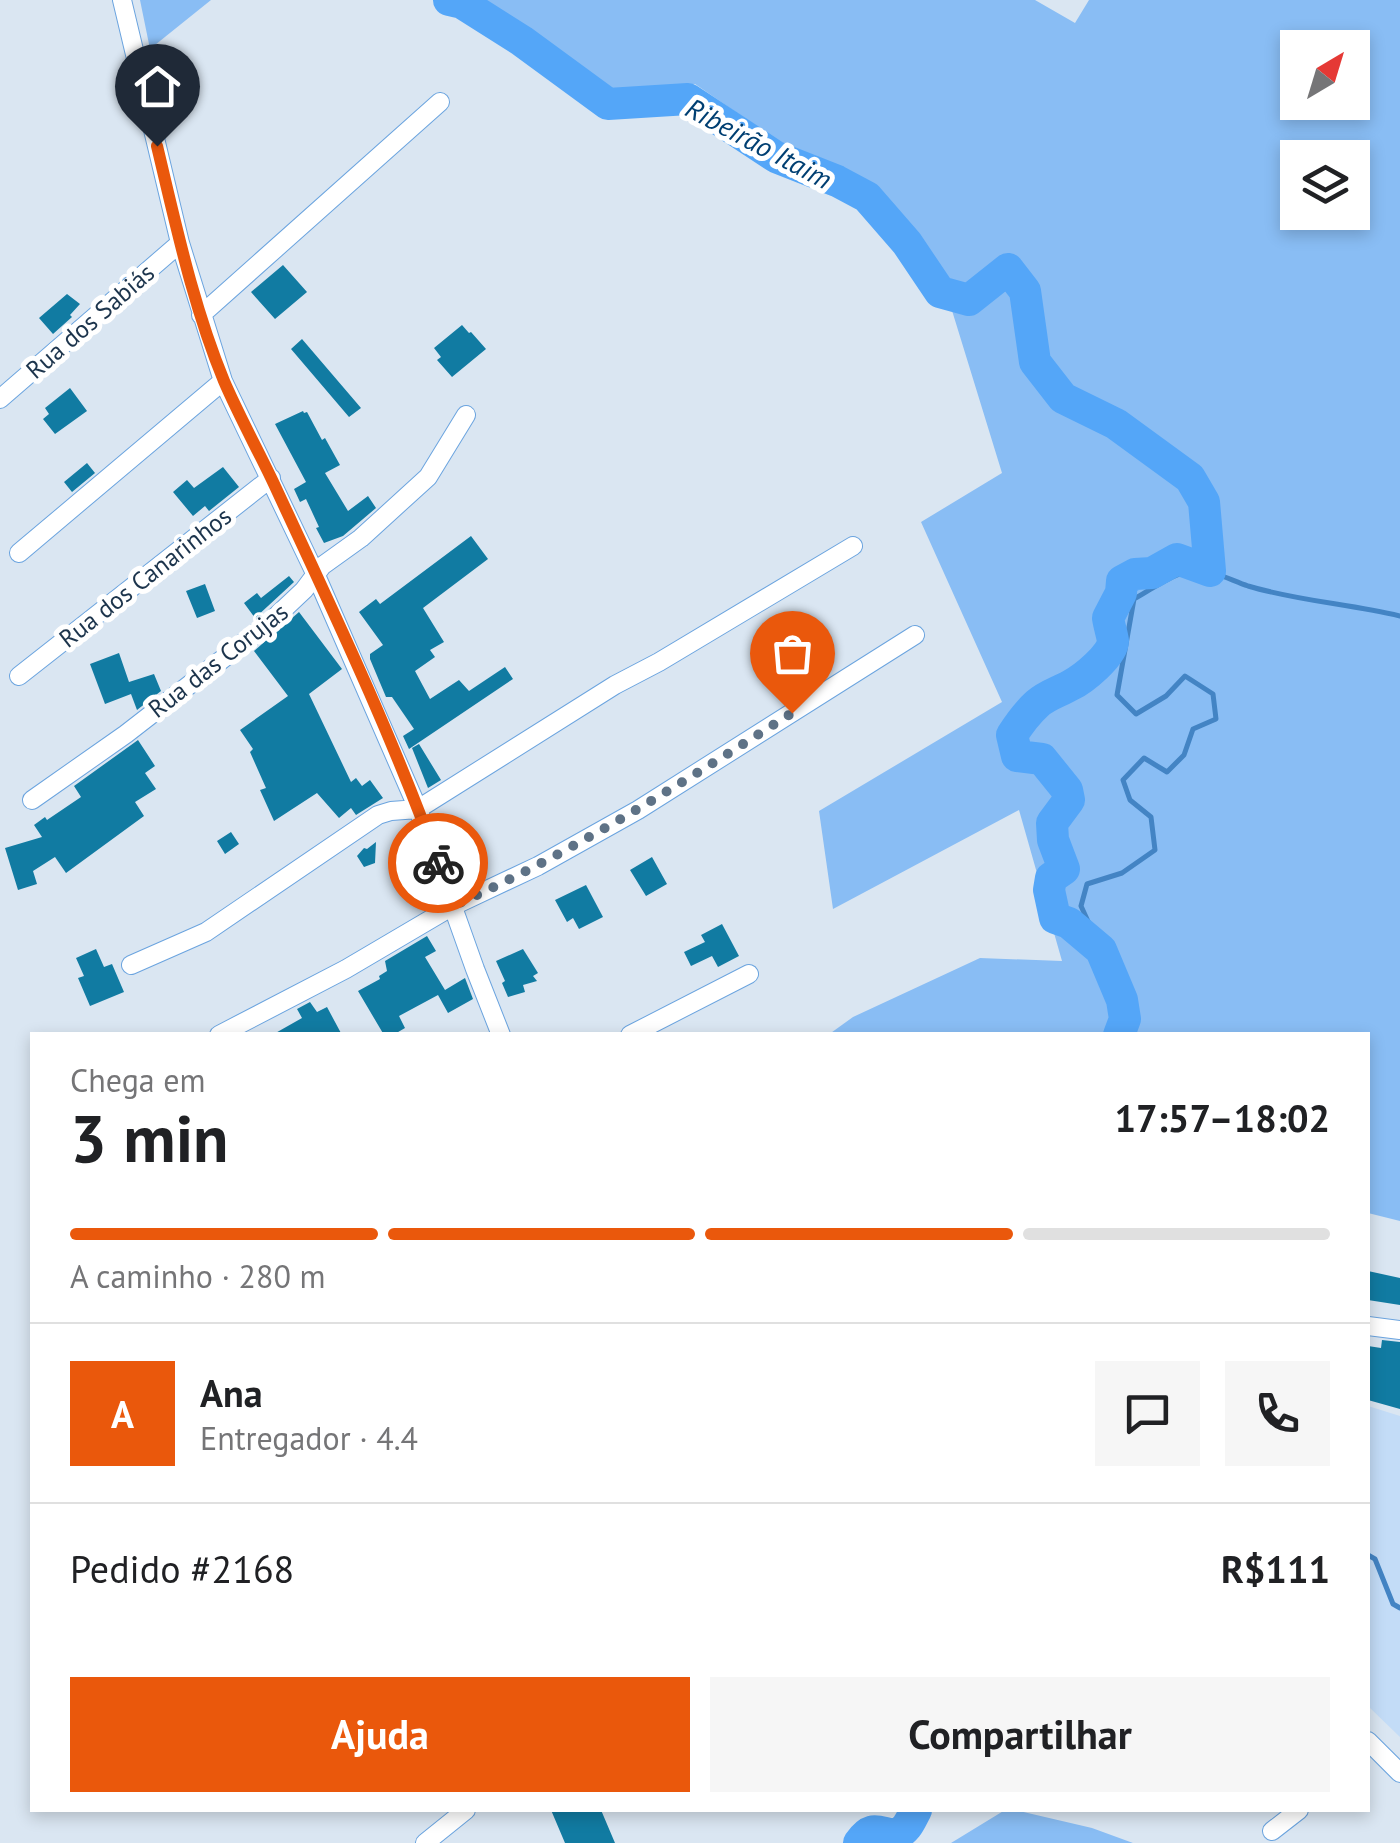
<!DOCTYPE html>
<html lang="pt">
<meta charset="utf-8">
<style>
body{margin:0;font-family:"PT Sans",sans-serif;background:#f6f6f6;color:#202124;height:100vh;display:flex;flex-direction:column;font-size:38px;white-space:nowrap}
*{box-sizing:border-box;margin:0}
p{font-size:32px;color:#757577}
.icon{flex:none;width:55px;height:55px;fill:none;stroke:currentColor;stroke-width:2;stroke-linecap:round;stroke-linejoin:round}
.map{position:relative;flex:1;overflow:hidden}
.drawer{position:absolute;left:30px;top:1032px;width:1340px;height:780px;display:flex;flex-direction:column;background:#fff;border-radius:0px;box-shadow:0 5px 15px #0003}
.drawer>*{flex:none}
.needle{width:65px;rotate:38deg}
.tools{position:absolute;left:1280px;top:30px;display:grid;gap:20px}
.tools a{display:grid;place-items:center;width:90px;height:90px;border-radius:0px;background:#fff;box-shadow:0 5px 15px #0003;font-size:50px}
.pin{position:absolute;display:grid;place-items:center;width:85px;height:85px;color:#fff;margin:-102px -42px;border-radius:50% 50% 50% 0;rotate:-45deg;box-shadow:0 0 10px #0007}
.pin .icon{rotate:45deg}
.courier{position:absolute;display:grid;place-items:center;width:100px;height:100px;margin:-50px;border:8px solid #ea580c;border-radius:50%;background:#fff;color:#222;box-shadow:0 2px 12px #0007}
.summary em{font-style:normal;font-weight:600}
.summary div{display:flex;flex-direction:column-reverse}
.summary{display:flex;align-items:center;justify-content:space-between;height:170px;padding:0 40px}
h1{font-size:65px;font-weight:600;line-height:75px}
.bar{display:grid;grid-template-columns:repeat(4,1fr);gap:15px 10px;align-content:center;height:120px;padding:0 40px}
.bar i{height:12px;border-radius:8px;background:#e0e0e0}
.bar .selected{background:#ea580c}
.bar p{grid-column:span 4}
.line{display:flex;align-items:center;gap:25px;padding:0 40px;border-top:2px solid #e0e0e0}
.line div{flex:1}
.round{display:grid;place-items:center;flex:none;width:105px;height:105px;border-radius:0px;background:#f6f6f6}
.cta{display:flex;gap:20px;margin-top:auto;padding:20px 40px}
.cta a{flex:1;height:115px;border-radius:0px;background:#ea580c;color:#fff;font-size:40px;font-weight:600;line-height:115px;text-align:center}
.cta a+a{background:#f6f6f6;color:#202124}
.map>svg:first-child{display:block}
.built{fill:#c3dcf7}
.green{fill:#89bdf4;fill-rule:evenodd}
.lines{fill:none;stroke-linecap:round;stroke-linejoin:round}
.stream{stroke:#4384c4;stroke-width:5}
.river{stroke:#54a6f8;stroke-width:32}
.building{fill:#117ba2}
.minor-casing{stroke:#6ba4df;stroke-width:20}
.minor{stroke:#fff;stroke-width:18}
.done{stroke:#5e7286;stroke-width:10;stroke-dasharray:0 18}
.route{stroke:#ea580c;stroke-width:12}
.labels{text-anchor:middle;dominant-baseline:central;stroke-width:10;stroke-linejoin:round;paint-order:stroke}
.street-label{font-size:25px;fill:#1c344c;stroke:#fff}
.water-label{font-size:28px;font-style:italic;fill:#003f72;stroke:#fff}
</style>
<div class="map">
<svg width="1400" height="1843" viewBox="0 0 1400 1843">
<rect width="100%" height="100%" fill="#dae6f2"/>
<path class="built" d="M1368,1406l32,10v321l-32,-31z"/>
<path class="green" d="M140,0h71l-61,49z
M478,0h557l40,23 14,-23h311v1221l-32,-8v-178h-540l25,-18 127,-59 82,3 -43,-151 -186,99 -14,-98 183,-109 -81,-180 81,-49 -60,-195 -71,-92 -84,-39 -92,-63 -82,8zM1298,48h54v54h-54zM1298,158h54v54h-54z
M1005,1810h10l77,18 41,15h-182z"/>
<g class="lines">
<path class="stream" d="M1101,950l-20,-44 6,-22 35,-11 33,-23 -4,-33 -21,-17 -7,-20 21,-22 23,14 17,-17 9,-26 23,-10 -3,-25 -28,-18 -19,20 -30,18 -19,-19 17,-96c15,-8 32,-21 48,-26 24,-8 45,6 66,13 50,15 102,18 152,30
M1368,1555l7,4 18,45 7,4"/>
<path class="river" d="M449,0l13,3 60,38 86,63 80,-5 88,58 61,24 30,16 40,46 33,49 29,8 39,-31 17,22 10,71 28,36 53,26 74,54 14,24 6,69 -33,-12 -25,14 -17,1 -13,7 -1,12 -13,25c1,7 4,16 5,23 0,14 -30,38 -42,44 -12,7 -24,10 -34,19 -10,9 -18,20 -25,31l5,21 25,3 25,31 2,10 -17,23 1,17 11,29 -13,9 -2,12 6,28 14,5 32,27 21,50 3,19 -6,16
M859,1843c13,-19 19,-10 37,-8 12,-6 14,-14 20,-25"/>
</g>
<path class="building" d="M283,265l24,27 -32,27 -24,-27z
M67,294l13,10 -10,11 2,2 -19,17 -14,-16z
M462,325l7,8 2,-1 15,17 -34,28 -15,-17 4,-3 -7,-9z
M302,339l59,69 -12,9 -58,-68z
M70,388l17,23 -32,23 -12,-15 6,-5 -4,-6z
M303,411l1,2 3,-1 15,28 3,-2 15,27 -15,8 23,38 20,-15 8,12 -33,28 -19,7 -8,-15 3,-1 -13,-28 -6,3 -6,-13 12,-7 -31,-58z
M87,463l8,10 -23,19 -8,-10z
M223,467l16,20 -30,24 -4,-5 -12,10 -20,-24 14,-12 7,8z
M471,536l17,23 -65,49 21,34 -14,8 5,7 -20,14 15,28 29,-19 10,11 36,-24 8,12 -104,70 -6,-13 11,-7 -22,-32h-6l-16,-38v-5l13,-9 -24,-33 17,-13 4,5z
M289,576l5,6 -39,36 -11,-15 13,-10 4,5z
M205,584l10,27 -18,7 -11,-27z
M299,612l43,57 -33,25 42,88 5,-4 6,8 8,-6 13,18 -27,17 -5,-7 -12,10 -22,-25 -43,28 -14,-31 6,-2 -16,-36 3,-3 -13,-19 48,-34 -34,-45z
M119,653l10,29 25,-8 7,17 -24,19 -6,-16 -26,10 -15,-40z
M138,740l17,26 -10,7 11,16 -21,13 9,14 -78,57 -11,-16 -22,14 4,13 -19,6 -13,-42 37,-11 -8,-12 11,-8 2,3 34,-23 -7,-11z
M419,744l22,36 -13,8 -16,-40z
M231,832l8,12 -14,10 -8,-13z
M376,842l-1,21 -11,4 -7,-11 7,-8 3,1z
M652,857l15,27 -21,12 -16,-26z
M586,885l17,32 -24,12 -6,-11 -6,4 -12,-22z
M722,924l17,32 -21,11 -6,-11 -21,10 -7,-14 21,-10 -4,-7z
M427,936l9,15 -11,6 20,33 20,-12 8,21 -25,14 -10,-18 -39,21 6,12 -12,7h-9l-26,-44 22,-12 -1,-3 8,-5 -2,-10z
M96,949l8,18 8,-3 12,28 -34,14 -12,-28 6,-2 -8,-18z
M523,949l15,24 -5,3 4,5 -14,4 2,7 -17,5 -6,-14 3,-2 -9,-20z
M310,1002l7,10 10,-5 15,28h-70l30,-17 -5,-9z
M1368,1271l32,7v27l-32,-5z
M1382,1340l18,2v67l-32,-9v-54l13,2z
M551,1810h50l14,33h-50z"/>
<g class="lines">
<defs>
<path id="minor" d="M122,0l58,243 43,138 92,192 103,236 57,160 26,66
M201,315l239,-213
M0,399l180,-156
M19,553l204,-172
M19,676l252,-198
M32,800l94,-66 143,-111 35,-33 18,-24 39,-28 67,-61 38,-62
M131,965l75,-33 172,-117 13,-4 27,-2 197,-124 44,-23 194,-116
M219,1035l127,-66 107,-63 85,-40 100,-56 277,-175
M630,1035l119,-61
M1368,1326l32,4
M1368,1741l32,32
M1272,1831l27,-21
M425,1843l41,-33"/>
</defs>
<use href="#minor" class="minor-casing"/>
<use href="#minor" class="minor"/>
</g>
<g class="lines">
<path class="done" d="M438,863l15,43c119,-53 229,-123 339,-193"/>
<path class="route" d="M157,146c19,79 36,160 67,235 15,35 34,69 50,103 58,125 118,250 164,379"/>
</g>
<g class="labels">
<g class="street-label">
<text transform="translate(90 321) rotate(-41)">Rua dos Sabiás</text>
<text transform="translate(145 577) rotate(-38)">Rua dos Canarinhos</text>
<text transform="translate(218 660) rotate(-38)">Rua das Corujas</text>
</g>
<g class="water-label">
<text transform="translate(759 143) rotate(28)">Ribeirão Itaim</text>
</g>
</g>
</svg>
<div class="tools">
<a><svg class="needle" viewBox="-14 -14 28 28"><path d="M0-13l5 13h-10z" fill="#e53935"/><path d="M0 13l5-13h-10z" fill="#757577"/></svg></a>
<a><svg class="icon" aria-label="layers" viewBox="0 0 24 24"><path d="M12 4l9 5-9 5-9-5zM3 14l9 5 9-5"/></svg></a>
</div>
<div class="pin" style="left:792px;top:713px;background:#ea580c"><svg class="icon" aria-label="bag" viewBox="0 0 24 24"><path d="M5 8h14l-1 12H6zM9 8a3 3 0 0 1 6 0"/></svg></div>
<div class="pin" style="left:157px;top:146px;background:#1f2937"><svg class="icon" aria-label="home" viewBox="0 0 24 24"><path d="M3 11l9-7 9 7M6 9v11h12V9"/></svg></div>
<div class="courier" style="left:438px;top:863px"><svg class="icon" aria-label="bike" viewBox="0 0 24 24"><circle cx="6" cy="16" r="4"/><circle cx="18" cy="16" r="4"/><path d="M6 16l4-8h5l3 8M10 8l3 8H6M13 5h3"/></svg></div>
<section class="drawer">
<div class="summary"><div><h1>3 min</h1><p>Chega em</p></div><em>17:57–18:02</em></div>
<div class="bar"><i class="selected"></i><i class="selected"></i><i class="selected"></i><i></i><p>A caminho · 280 m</p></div>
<div class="line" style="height:180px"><b class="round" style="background:#ea580c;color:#fff">A</b><div><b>Ana</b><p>Entregador · 4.4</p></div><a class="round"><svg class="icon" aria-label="chat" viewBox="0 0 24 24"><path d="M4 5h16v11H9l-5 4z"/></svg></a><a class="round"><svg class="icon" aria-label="phone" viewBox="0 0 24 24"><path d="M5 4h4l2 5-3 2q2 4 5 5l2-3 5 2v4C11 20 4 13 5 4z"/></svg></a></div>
<div class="line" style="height:130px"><div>Pedido #2168</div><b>R$111</b></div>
<div class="cta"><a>Ajuda</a><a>Compartilhar</a></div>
</section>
</div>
